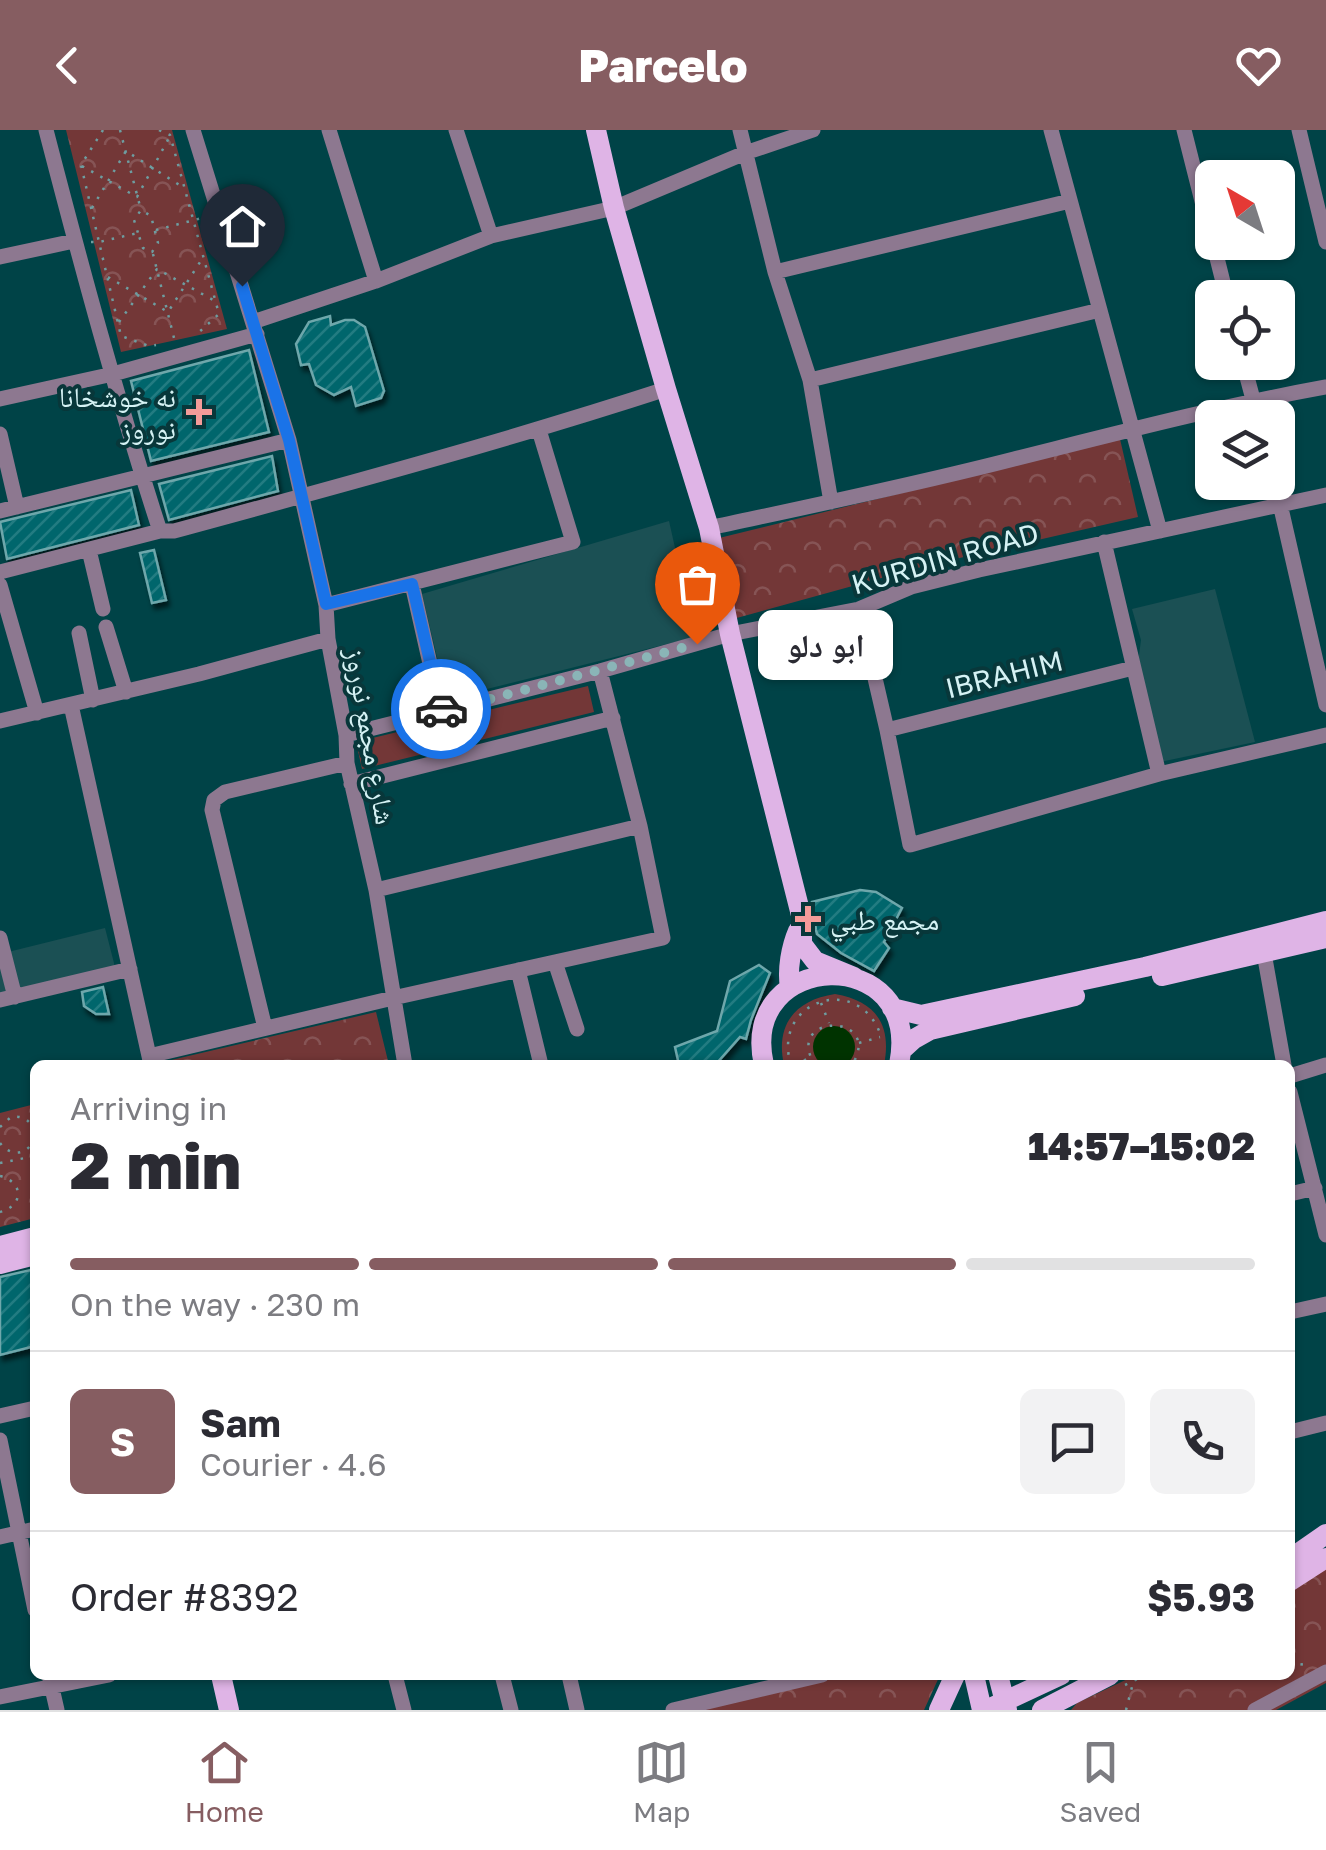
<!DOCTYPE html>
<meta charset="utf-8">
<style>
body{margin:0;font-family:"Golos Text","Noto Naskh Arabic",sans-serif;background:#f2f2f3;color:#2b2b33;height:100vh;display:flex;flex-direction:column;font-size:38px;white-space:nowrap}
*{box-sizing:border-box;margin:0}
p{font-size:32px;color:#7c7c81}
.icon{flex:none;width:55px;height:55px;fill:none;stroke:currentColor;stroke-width:2;stroke-linecap:round;stroke-linejoin:round}
.map{position:relative;flex:1;overflow:hidden}
.panel{position:absolute;left:30px;top:930px;width:1265px;height:620px;display:flex;flex-direction:column;background:#fff;border-radius:15px;box-shadow:0 2px 8px #0004}
.panel>*{flex:none}
.needle{width:65px;rotate:321deg}
.controls{position:absolute;left:1195px;top:30px;display:grid;gap:20px}
.controls a{display:grid;place-items:center;width:100px;height:100px;border-radius:15px;background:#fff;box-shadow:0 2px 8px #0004;font-size:50px}
.pin{position:absolute;display:grid;place-items:center;width:85px;height:85px;color:#fff;margin:-102px -42px;border-radius:50% 50% 50% 0;rotate:-45deg;box-shadow:0 0 10px #0007}
.pin .icon{rotate:45deg}
.courier{position:absolute;display:grid;place-items:center;width:100px;height:100px;margin:-50px;border:8px solid #1a73e8;border-radius:50%;background:#fff;color:#222;box-shadow:0 2px 12px #0007}
.bubble{position:absolute;height:70px;border-radius:15px;background:#fff;box-shadow:0 2px 8px #0004;font-size:32px;font-weight:800;line-height:70px;text-align:center}
.head em{font-style:normal;font-weight:800}
.head div{display:flex;flex-direction:column-reverse}
.head{display:flex;align-items:center;justify-content:space-between;height:170px;padding:0 40px}
h1{font-size:65px;font-weight:800;line-height:75px}
.bar{display:grid;grid-template-columns:repeat(4,1fr);gap:15px 10px;align-content:center;height:120px;padding:0 40px}
.bar i{height:12px;border-radius:8px;background:#e1e1e2}
.bar .selected{background:#865d61}
.bar p{grid-column:span 4}
.line{display:flex;align-items:center;gap:25px;padding:0 40px;border-top:2px solid #e1e1e2}
.line div{flex:1}
.round{display:grid;place-items:center;flex:none;width:105px;height:105px;border-radius:15px;background:#f2f2f3}
header{display:flex;justify-content:space-between;align-items:center;height:130px;padding:0 40px;background:#865d61;color:#fff;font-size:45px;font-weight:800}
.dock{display:flex;justify-content:space-around;align-items:center;height:140px;border-top:2px solid #e1e1e2;background:#fff;font-size:28px;color:#7c7c81}
.dock a{display:grid;justify-items:center;gap:5px}
.dock .selected{color:#865d61}
.map>svg:first-child{display:block}
.built{fill:#1b5054}
.green{fill:#733737}
.park{fill:url(#park-crowns)}
.water{fill:#030}
.building{fill:url(#building-hatch);stroke:#6ea7ab;stroke-width:2.5;filter:url(#shadow)}
.lines{fill:none;stroke-linecap:round;stroke-linejoin:round}
.path{stroke:#6e9da0;stroke-width:2.5;stroke-dasharray:2.5 8;stroke-linecap:butt}
.minor{stroke:#8d7890;stroke-width:15}
.major{stroke:#dfb4e6;stroke-width:20}
.done{stroke:#8ab5b7;stroke-width:10;stroke-dasharray:0 18}
.route{stroke:#1a73e8;stroke-width:12}
.poi-dot{fill:#f59b99;stroke:#08373a;stroke-width:4}
.labels{text-anchor:middle;dominant-baseline:central;stroke-width:8;stroke-linejoin:round;paint-order:stroke}
.poi-label{font-size:28px;fill:#d5f2f4;stroke:#08373a;text-anchor:end}
.street-label{font-size:28px;fill:#d5f2f4;stroke:#08373a}
</style>
<header><svg class="icon" aria-label="back" viewBox="0 0 24 24"><path d="M15 5l-7 7 7 7"/></svg>Parcelo<svg class="icon" aria-label="heart" viewBox="0 0 24 24"><path d="M12 20l-8-8c-3-5 5-10 8-4 3-6 11-1 8 4z"/></svg></header>
<div class="map">
<svg width="1326" height="1580" viewBox="0 0 1326 1580">
<defs>
<pattern id="park-crowns" width="20" height="18" patternUnits="userSpaceOnUse" patternTransform="scale(2.5)"><rect width="20" height="18" fill="#733737"/><path d="M2 6a3 3 0 1 1 6 0M12 15a3 3 0 1 1 6 0" fill="none" stroke="#865455"/></pattern>
<pattern id="building-hatch" width="6" height="6" patternUnits="userSpaceOnUse" patternTransform="scale(2.5)"><rect width="6" height="6" fill="#00666c"/><path d="M-1 1l2-2M0 6l6-6M5 7l2-2" fill="none" stroke="#247c82"/></pattern>
<filter id="shadow"><feDropShadow dx="3" dy="5.5" stdDeviation="2.5" flood-color="#0009"/></filter>
</defs>
<rect width="100%" height="100%" fill="#004347"/>
<path class="built" d="M669,391l26,116 -248,62 -25,-105z
M1215,459l40,153 -95,20 -23,-91 4,-31 -9,-31z
M105,798l10,39 -115,28v-41z"/>
<path class="green" d="M588,556l6,26 -232,57 -6,-27z
M835,864c41,7 57,31 49,71h-100c-9,-40 11,-65 51,-71z"/>
<path class="park" d="M66,0h106l55,199 -106,23z
M1120,309l18,78 -213,49 -192,53 -18,-80z
M376,882l13,53h-221l-1,-4z
M35,974v114l-35,9v-114z
M1326,1436v117l-50,27h-205l6,-7 59,-28h154v-88z
M834,1545h106l-16,35h-235z"/>
<path class="water" d="M813 917a21 21 0 1 1 42 0a21 21 0 1 1-42 0Z"/>
<path class="building" d="M330,186l1,9 14,-5h9l11,7 19,64 -3,7 -25,8 -5,-19 -17,8 -18,-10 -7,-21 -8,1 -5,-21 13,-22z
M249,220l20,82 -118,29 -20,-80z
M272,326l6,35 -109,29 -10,-36z
M131,360l8,35 -132,34 -7,-37z
M154,420l12,50 -14,3 -12,-50z
M860,760l16,2 26,16 -18,34 5,6 -15,23 -33,-18 -24,-19 -1,-4 -4,-28z
M759,835l11,8 -19,47 -5,19 -6,-2 -24,27 -37,1 -4,-18 42,-16 13,-50z
M103,857l6,27h-13l-12,-8 -2,-14z
M35,1139v77l-35,9v-78z"/>
<g class="lines">
<path class="path" d="M103,0l-22,35 40,171 28,10 7,-1
M120,0l21,80
M159,0l11,5 49,179 -22,20
M82,36l55,31 33,-61
M92,78l34,-57 55,35
M156,100l46,-12
M91,112h8l39,-9 5,15 9,4 6,-9 -7,-27 -10,-6 -7,10 4,13
M153,124l21,84
M108,147l60,35 34,-53
M119,192l38,-53 58,32
M821,873l8,20
M859,913l21,-6
M794,934l16,-6
M791,935c-20,-63 65,-93 89,-32
M815,935c-33,-52 70,-53 37,0
M0,997l11,-10c13,-2 22,5 24,18
M0,1013c11,15 29,12 35,-6
M0,1033l35,-7
M0,1046c24,6 24,30 0,36
M1290,1533l16,2
M1125,1555l21,-10
M1126,1580l7,-27"/>
<path class="minor" d="M46,0c35,135 71,269 114,401
M193,0l96,310 37,165 2,34 18,96 1,28 29,127 29,175
M329,0l47,151
M456,0l35,106
M740,0l35,142 35,108 21,122
M1051,0l109,401
M1184,0l28,111
M1299,0l27,112
M1213,112l14,56
M0,127l74,-16
M775,142l295,-71
M253,192l123,-41 115,-45 123,-28 131,-55 68,-23
M1243,232l15,56
M810,250l290,-70
M0,269l113,-25 144,-40
M0,304l17,73
M1275,352l51,223
M0,381l289,-71
M709,398c102,-22 204,-43 305,-69 104,-26 207,-53 312,-72
M1104,412l55,232
M89,420l14,59
M0,442l160,-41h14c165,-45 329,-89 492,-142
M412,454l29,128
M0,455l37,128
M326,475l247,-63 -34,-112
M859,479l28,121 23,115 249,-71 167,-39
M106,497l20,65
M79,503l14,67
M71,575l80,360
M0,591l199,-47 129,-35
M887,600l246,-62
M346,605l254,-64 130,-37 129,-25 52,-22 68,-17 347,-75
M351,654l262,-66
M376,760l264,-64
M0,808l15,59
M1264,823l20,112
M555,832l22,67
M518,840l23,95
M0,870l130,-31
M265,898l-53,-218 2,-10 11,-8 122,-29
M149,926l244,-58 270,-60 -23,-112 -40,-155
M1290,946l36,-11
M1290,962l36,143
M1290,1064l25,-6
M1290,1182l36,-8
M0,1286l35,-8
M1290,1302l36,-9
M0,1310l35,170
M0,1407l35,-8
M49,1545l8,35
M395,1545l9,35
M502,1545l9,35
M569,1545l8,35
M0,1567l109,-22
M673,1580l149,-35
M1255,1580l71,-38"/>
<path class="major" d="M596,0l18,78 52,181 43,139 21,106 72,285v25l13,17 39,16
M1162,846l164,-38
M790,857c-3,-17 1,-40 8,-56
M892,878l29,7 224,-48 181,-46
M902,920l12,-11 16,-9 145,-34
M764,935c-27,-116 160,-123 135,0
M0,1116l35,-9
M0,1134l35,-9
M1290,1429l36,-25
M1290,1451l36,-23
M221,1545l8,35
M974,1545l8,35
M998,1545l9,35
M939,1580l16,-35
M986,1580l75,-35
M1042,1580l68,-35"/>
</g>
<g class="lines">
<path class="done" d="M441,579v3l256,-68"/>
<path class="route" d="M242,156l47,154 37,164 86,-20 29,125"/>
</g>
<g class="poi-dot">
<path d="M194 267h10v10h10v10h-10v10h-10v-10h-10v-10h10z"/>
<path d="M803 774h10v10h10v10h-10v10h-10v-10h-10v-10h10z"/>
</g>
<g class="labels">
<g class="poi-label">
<text x="176" y="266">نه خوشخانا<tspan x="176" dy="32">نوروز</tspan></text>
<text x="830" y="789" text-anchor="start">مجمع طبي</text>
</g>
<g class="street-label">
<text transform="translate(945 428) rotate(-16)">KURDIN ROAD</text>
<text transform="translate(1004 544) rotate(-14)">IBRAHIM</text>
<text transform="translate(371 606) rotate(80)">شارع مجمع نوروز</text>
</g>
</g>
</svg>
<div class="controls">
<a><svg class="needle" viewBox="-14 -14 28 28"><path d="M0-13l5 13h-10z" fill="#e53935"/><path d="M0 13l5-13h-10z" fill="#7c7c81"/></svg></a>
<a><svg class="icon" aria-label="locate" viewBox="0 0 24 24"><circle cx="12" cy="12" r="6"/><path d="M12 2v4M12 18v4M2 12h4M18 12h4"/></svg></a>
<a><svg class="icon" aria-label="layers" viewBox="0 0 24 24"><path d="M12 4l9 5-9 5-9-5zM3 14l9 5 9-5"/></svg></a>
</div>
<div class="pin" style="left:697px;top:514px;background:#ea580c"><svg class="icon" aria-label="bag" viewBox="0 0 24 24"><path d="M5 8h14l-1 12H6zM9 8a3 3 0 0 1 6 0"/></svg></div>
<div class="pin" style="left:242px;top:156px;background:#1f2937"><svg class="icon" aria-label="home" viewBox="0 0 24 24"><path d="M3 11l9-7 9 7M6 9v11h12V9"/></svg></div>
<div class="courier" style="left:441px;top:579px"><svg class="icon" aria-label="car" viewBox="0 0 24 24"><path d="M5 17H2v-5l4-1 3-4h7l3 4 3 1v5h-3M9 17h6M6 11h13"/><circle cx="7" cy="17" r="2"/><circle cx="17" cy="17" r="2"/></svg></div>
<div class="bubble" style="left:758px;top:480px;width:135px">ابو دلو</div>
<section class="panel">
<div class="head"><div><h1>2 min</h1><p>Arriving in</p></div><em>14:57–15:02</em></div>
<div class="bar"><i class="selected"></i><i class="selected"></i><i class="selected"></i><i></i><p>On the way · 230 m</p></div>
<div class="line" style="height:180px"><b class="round" style="background:#865d61;color:#fff">S</b><div><b>Sam</b><p>Courier · 4.6</p></div><a class="round"><svg class="icon" aria-label="chat" viewBox="0 0 24 24"><path d="M4 5h16v11H9l-5 4z"/></svg></a><a class="round"><svg class="icon" aria-label="phone" viewBox="0 0 24 24"><path d="M5 4h4l2 5-3 2q2 4 5 5l2-3 5 2v4C11 20 4 13 5 4z"/></svg></a></div>
<div class="line" style="height:130px"><div>Order #8392</div><b>$5.93</b></div>
</section>
</div>
<nav class="dock">
<a class="selected"><svg class="icon" aria-label="home" viewBox="0 0 24 24"><path d="M3 11l9-7 9 7M6 9v11h12V9"/></svg>Home</a>
<a><svg class="icon" aria-label="map" viewBox="0 0 24 24"><path d="M3 6l6-2 6 2 6-2v14l-6 2-6-2-6 2zM9 4v14M15 6v14"/></svg>Map</a>
<a><svg class="icon" aria-label="saved" viewBox="0 0 24 24"><path d="M7 4h10v16l-5-4-5 4z"/></svg>Saved</a>
</nav>
